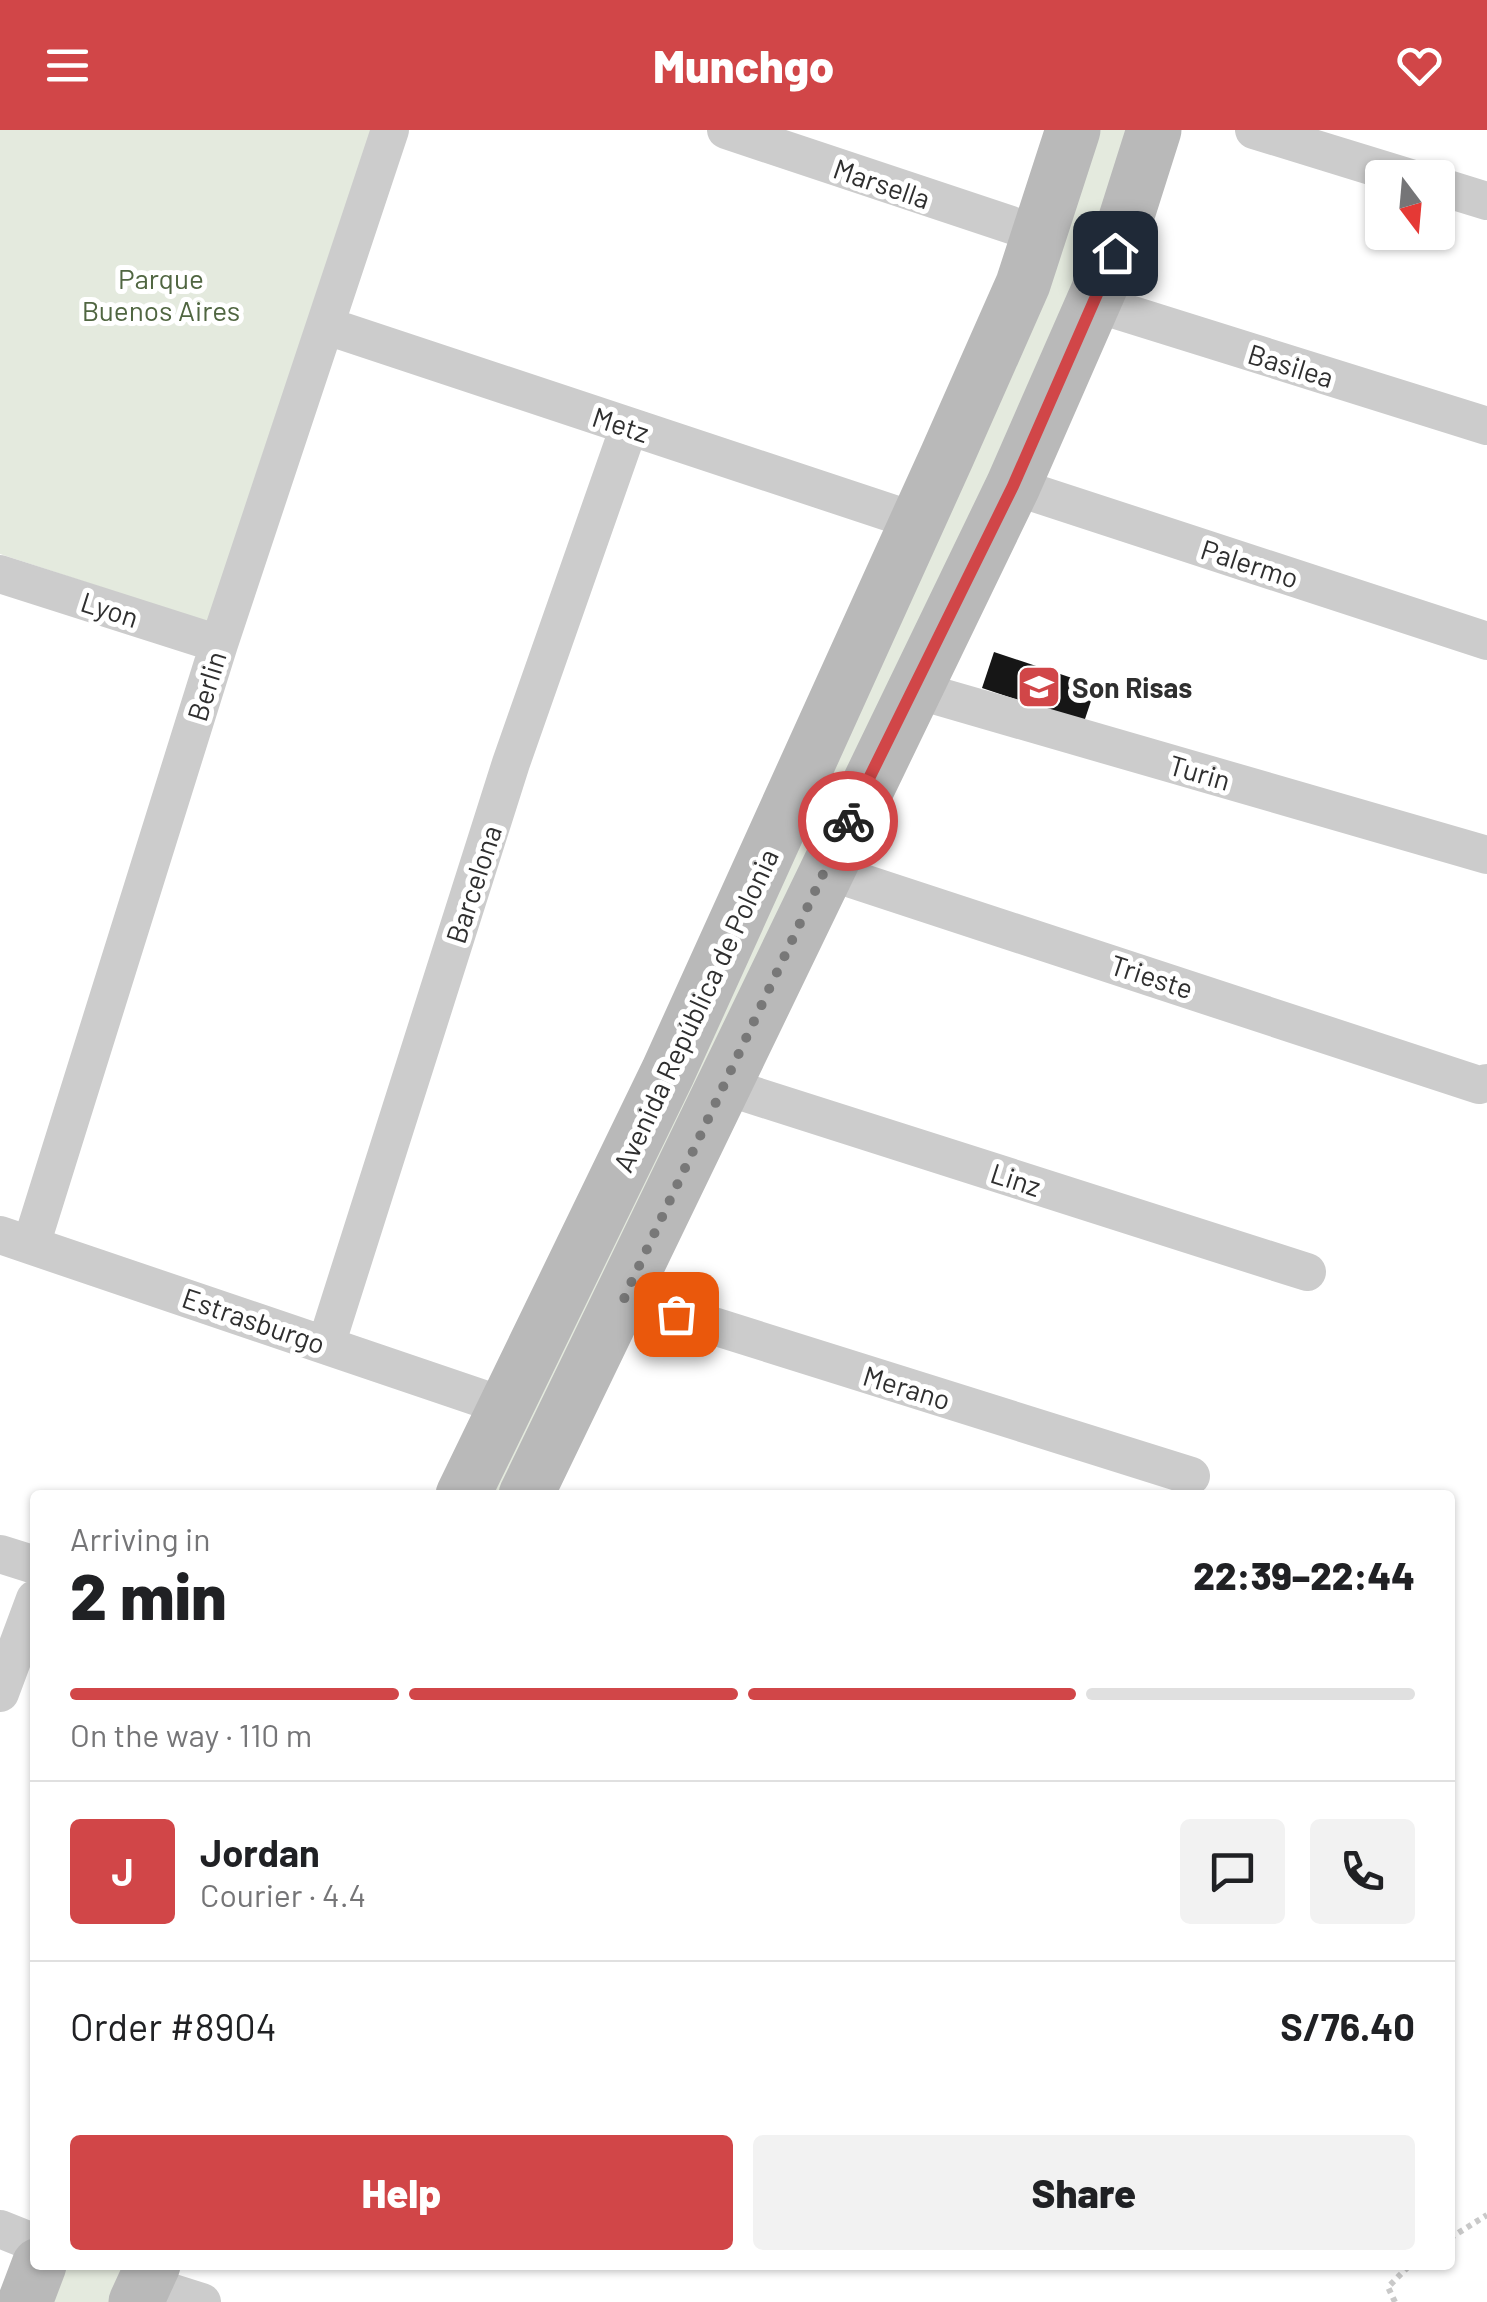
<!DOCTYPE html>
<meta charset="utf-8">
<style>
body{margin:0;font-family:Barlow,sans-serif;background:#f2f2f2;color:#202124;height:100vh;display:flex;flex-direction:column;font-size:38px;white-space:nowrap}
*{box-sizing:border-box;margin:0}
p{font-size:32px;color:#757577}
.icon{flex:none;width:55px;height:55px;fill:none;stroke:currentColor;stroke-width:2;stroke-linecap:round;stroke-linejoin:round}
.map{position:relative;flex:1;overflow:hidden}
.drawer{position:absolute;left:30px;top:1360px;width:1425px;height:780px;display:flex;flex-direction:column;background:#fff;border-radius:10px;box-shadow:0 2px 8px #0004}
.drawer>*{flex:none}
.needle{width:65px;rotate:164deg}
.fabs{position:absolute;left:1365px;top:30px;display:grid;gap:20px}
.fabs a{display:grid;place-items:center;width:90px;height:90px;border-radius:10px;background:#fff;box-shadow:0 2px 8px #0004;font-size:50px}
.pin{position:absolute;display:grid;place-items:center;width:85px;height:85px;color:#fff;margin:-42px;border-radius:20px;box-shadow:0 5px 15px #0006}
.courier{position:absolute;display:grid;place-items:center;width:100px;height:100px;margin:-50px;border:8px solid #d14648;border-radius:50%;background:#fff;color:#222;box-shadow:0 2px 12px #0007}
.head em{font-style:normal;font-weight:800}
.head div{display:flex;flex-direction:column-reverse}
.head{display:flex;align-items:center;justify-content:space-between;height:170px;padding:0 40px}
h1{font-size:65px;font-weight:800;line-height:75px}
.bar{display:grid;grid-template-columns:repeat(4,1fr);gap:15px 10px;align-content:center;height:120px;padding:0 40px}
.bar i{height:12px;border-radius:8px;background:#e0e0e0}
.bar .selected{background:#d14648}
.bar p{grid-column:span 4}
.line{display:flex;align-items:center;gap:25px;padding:0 40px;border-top:2px solid #e0e0e0}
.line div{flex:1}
.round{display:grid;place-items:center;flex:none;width:105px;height:105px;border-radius:10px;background:#f2f2f2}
.button{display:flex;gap:20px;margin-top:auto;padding:20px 40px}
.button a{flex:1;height:115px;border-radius:10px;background:#d14648;color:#fff;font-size:40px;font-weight:800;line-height:115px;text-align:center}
.button a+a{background:#f2f2f2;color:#202124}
header{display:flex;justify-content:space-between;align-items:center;height:130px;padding:0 40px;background:#d14648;color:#fff;font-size:45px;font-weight:800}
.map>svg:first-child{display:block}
.green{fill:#e4eade}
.building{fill:#161616}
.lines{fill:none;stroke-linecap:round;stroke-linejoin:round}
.path{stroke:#c9c9c9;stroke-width:6;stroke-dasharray:5 5;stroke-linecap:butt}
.street{stroke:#ccc;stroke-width:38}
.secondary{stroke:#b9b9b9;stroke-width:55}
.done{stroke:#787878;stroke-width:10;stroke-dasharray:0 18}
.route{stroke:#d14648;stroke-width:12}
.labels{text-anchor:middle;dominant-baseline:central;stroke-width:10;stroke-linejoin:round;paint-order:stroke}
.street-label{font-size:28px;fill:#2f2f2f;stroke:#fff}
.park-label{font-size:28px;fill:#506641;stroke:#fff}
.poi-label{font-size:28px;font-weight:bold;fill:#2f2f2f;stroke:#fff;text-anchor:start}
</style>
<header><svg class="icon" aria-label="menu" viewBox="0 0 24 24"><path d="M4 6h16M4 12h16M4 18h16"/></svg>Munchgo<svg class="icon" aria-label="heart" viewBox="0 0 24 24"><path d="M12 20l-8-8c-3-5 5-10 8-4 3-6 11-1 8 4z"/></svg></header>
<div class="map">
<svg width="1487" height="2172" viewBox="0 0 1487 2172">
<rect width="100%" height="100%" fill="#fff"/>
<path class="green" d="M0,0h385l-165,496 -220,-72z
M1087,0h43l-68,191 -554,1174h-33z
M52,2135h80l-18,37h-75z"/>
<path class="building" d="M994,522l102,34 -12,36 -102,-34z"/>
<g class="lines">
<path class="path" d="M1450,2108l37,-23
M1395,2172l-7,-15 22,-22"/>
<path class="street" d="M726,0l312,104
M1254,0l156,48
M1438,56l49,15
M1094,173l393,123
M327,196l588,195
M1013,356l474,155
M0,444l219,70
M913,559l574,166
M824,740l655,215 8,-2
M724,956l583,186
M0,1105l507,172
M31,1115l188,-601 171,-514
M624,1168l567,178
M326,1215l185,-582 118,-336
M0,1424l35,11
M0,1563l35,-94
M0,2099l35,14
M145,2154l57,18"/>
<path class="secondary" d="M463,1365l205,-423 279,-616 76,-172 50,-154
M526,1365l487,-1009 102,-233 39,-123
M25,2172l14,-37
M136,2172l17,-37"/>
</g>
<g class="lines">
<path class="done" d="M676,1184l-52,-16 224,-477"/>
<path class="route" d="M848,691l165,-335 102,-233"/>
</g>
<defs>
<symbol id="school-square" viewBox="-11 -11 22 22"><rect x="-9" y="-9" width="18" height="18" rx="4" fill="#d14648" stroke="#fff"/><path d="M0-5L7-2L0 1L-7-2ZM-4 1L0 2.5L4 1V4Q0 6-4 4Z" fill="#fff"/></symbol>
</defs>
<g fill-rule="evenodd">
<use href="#school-square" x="1014" y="532" width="50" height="50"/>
</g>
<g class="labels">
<g class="street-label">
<text transform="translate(882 53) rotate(19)">Marsella</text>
<text transform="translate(1291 235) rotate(17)">Basilea</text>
<text transform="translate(621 294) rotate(18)">Metz</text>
<text transform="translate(1250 433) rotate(18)">Palermo</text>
<text transform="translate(110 479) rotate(18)">Lyon</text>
<text transform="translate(206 556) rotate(-73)">Berlin</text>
<text transform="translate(1200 642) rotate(16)">Turin</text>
<text transform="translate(473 754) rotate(-72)">Barcelona</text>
<text transform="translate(1152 846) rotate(18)">Trieste</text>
<text transform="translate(695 880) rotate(-65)">Avenida República de Polonia</text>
<text transform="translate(1016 1049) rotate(18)">Linz</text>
<text transform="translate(254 1190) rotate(19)">Estrasburgo</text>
<text transform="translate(907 1257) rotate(17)">Merano</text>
</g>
<g class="park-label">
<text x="161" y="148">Parque<tspan x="161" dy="32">Buenos Aires</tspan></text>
</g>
<g class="poi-label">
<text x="1072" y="557">Son Risas</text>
</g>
</g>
</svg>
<div class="fabs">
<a><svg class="needle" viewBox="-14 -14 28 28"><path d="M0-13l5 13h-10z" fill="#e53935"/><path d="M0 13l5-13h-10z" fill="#757577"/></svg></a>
</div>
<div class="pin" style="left:676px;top:1184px;background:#ea580c"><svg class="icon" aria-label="bag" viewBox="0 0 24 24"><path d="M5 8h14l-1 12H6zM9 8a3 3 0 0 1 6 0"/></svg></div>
<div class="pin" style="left:1115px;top:123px;background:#1f2937"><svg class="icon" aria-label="home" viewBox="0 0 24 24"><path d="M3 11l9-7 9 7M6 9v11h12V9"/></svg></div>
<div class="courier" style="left:848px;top:691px"><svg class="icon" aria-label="bike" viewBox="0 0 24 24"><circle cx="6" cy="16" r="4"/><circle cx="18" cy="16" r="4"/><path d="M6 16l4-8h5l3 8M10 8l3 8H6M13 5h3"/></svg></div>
<section class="drawer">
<div class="head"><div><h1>2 min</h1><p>Arriving in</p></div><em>22:39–22:44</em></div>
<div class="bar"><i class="selected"></i><i class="selected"></i><i class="selected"></i><i></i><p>On the way · 110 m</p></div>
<div class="line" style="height:180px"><b class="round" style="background:#d14648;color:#fff">J</b><div><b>Jordan</b><p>Courier · 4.4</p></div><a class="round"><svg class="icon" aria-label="chat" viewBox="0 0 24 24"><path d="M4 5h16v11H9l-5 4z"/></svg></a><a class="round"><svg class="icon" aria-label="phone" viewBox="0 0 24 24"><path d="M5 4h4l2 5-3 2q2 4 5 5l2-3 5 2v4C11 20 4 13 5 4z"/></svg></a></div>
<div class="line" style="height:130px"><div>Order #8904</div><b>S/76.40</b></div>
<div class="button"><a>Help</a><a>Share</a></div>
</section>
</div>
